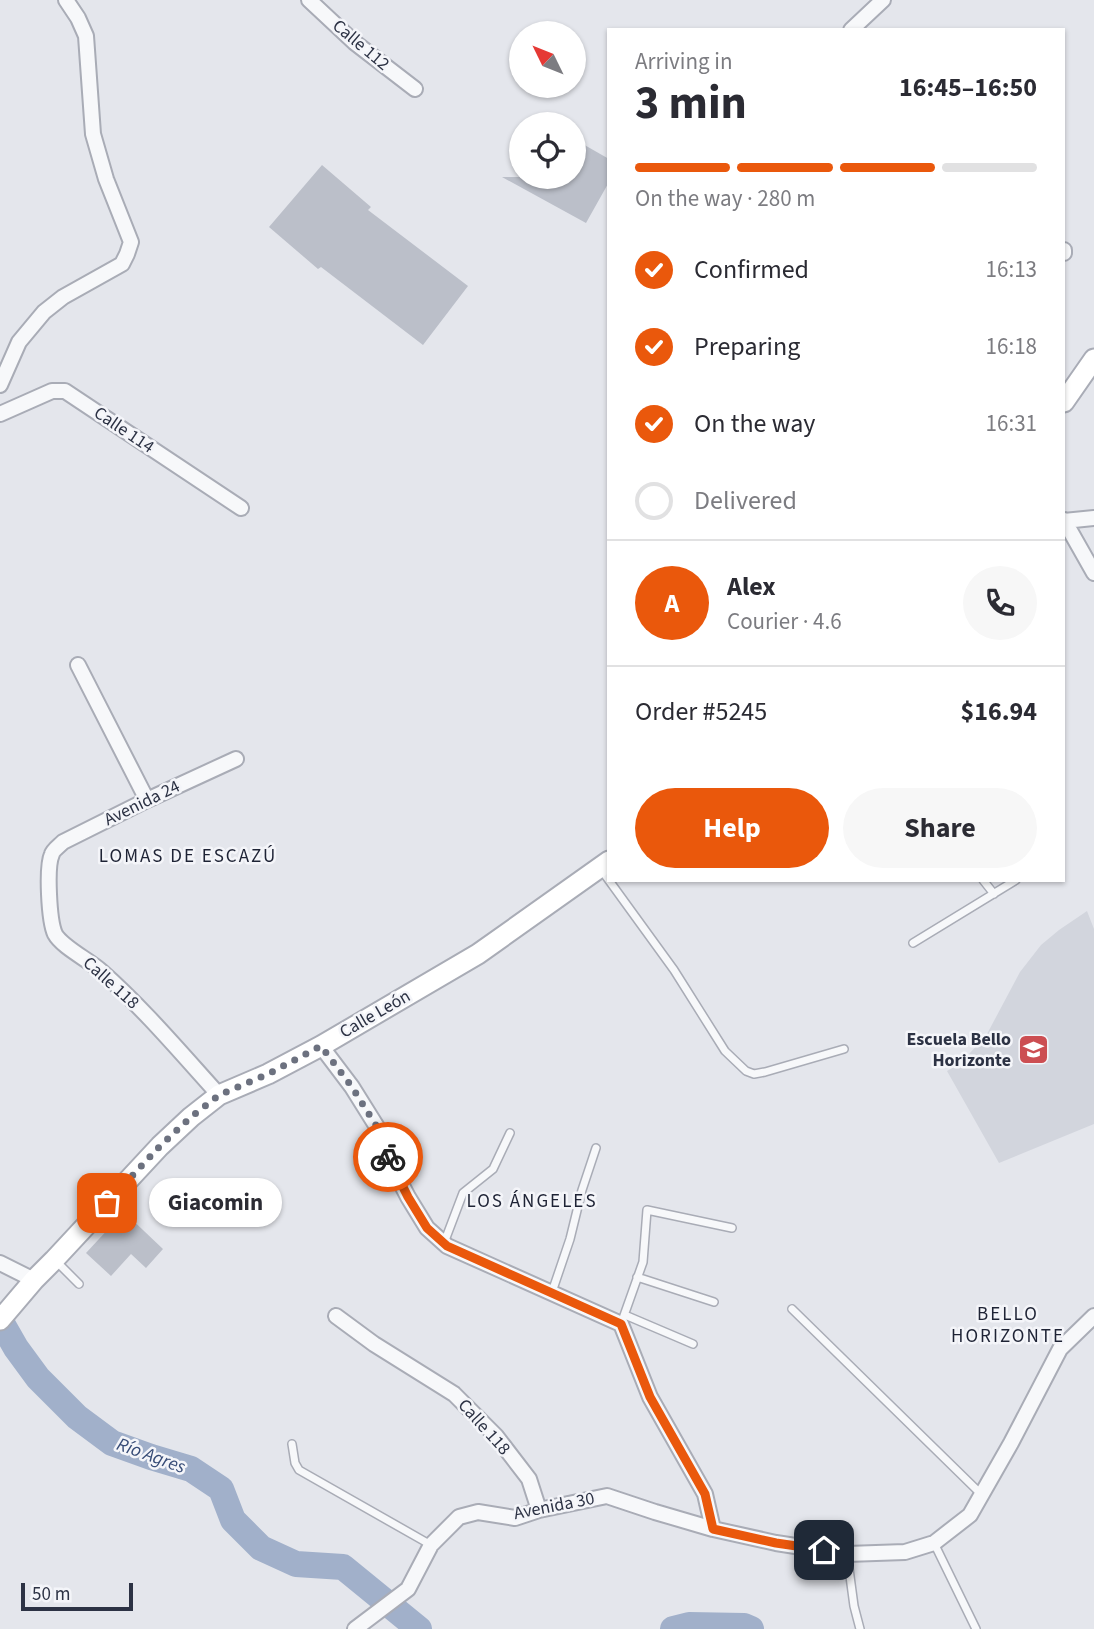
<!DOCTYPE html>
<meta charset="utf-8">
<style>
body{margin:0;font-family:"Source Sans 3",sans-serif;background:#f7f7f7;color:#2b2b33;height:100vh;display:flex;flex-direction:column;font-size:26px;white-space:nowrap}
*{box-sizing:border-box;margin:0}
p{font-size:23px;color:#7c7c81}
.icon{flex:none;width:38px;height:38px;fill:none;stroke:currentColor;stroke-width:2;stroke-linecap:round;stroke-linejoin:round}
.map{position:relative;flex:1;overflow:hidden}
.drawer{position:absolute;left:607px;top:28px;width:458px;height:854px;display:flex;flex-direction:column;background:#fff;border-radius:0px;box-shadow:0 2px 5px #0004}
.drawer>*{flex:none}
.needle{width:46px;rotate:313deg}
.fabs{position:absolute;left:509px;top:21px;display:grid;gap:14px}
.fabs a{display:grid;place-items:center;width:77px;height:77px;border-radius:50%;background:#fff;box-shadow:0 2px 5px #0004;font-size:35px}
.scale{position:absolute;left:21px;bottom:18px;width:112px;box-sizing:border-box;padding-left:7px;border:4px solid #2c3244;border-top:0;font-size:19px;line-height:24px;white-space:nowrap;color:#2c3244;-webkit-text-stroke:5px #f4f5f9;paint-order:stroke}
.pin{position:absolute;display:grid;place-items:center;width:60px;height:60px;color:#fff;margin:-30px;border-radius:14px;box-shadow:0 4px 10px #0006}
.courier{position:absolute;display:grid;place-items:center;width:70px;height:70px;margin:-35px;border:5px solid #ea580c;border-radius:50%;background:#fff;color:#222;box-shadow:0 2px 9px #0007}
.bubble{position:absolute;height:49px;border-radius:24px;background:#fff;box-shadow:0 2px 5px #0004;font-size:23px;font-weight:700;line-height:49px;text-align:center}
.head em{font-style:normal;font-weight:700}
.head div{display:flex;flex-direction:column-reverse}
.head{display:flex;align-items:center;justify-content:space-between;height:119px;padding:0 28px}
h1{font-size:46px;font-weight:700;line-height:52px}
.bar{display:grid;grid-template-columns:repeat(4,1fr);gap:10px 7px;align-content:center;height:84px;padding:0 28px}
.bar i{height:9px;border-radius:5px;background:#e1e1e2}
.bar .on{background:#ea580c}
.bar p{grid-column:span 4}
.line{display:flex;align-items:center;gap:18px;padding:0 28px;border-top:2px solid #e1e1e2}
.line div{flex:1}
.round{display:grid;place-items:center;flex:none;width:74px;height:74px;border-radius:37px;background:#f7f7f7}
ol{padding:0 28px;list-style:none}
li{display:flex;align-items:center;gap:21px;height:77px}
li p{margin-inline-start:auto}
li .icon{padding:7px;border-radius:50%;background:#ea580c;color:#fff;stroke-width:4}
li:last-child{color:#7c7c81}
li i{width:38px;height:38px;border:4px solid #e1e1e2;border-radius:50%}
.button{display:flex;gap:14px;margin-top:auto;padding:14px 28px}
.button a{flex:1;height:80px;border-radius:42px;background:#ea580c;color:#fff;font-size:28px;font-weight:700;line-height:80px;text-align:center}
.button a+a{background:#f7f7f7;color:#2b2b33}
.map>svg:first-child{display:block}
.built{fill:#d2d5dd}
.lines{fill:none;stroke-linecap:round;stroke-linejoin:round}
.river{stroke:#a1b0ca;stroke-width:26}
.building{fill:#bbbfc9}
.lane-casing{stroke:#a9acb6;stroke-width:10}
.street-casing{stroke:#a9acb6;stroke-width:18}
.secondary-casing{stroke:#a9acb6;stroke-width:23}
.lane{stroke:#f7f8fa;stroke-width:7}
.street{stroke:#f7f8fa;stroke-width:14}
.secondary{stroke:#fff;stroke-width:19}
.done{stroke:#6c717f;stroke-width:7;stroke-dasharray:0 12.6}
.route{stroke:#ea580c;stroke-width:9}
.labels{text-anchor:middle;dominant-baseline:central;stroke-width:5;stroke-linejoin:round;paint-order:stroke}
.street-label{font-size:18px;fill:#2c3244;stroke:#f4f5f9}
.poi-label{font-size:18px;font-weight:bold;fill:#2c3244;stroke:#f4f5f9;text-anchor:end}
.neighbourhood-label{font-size:19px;letter-spacing:2px;fill:#1e2335;stroke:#f4f5f9}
.water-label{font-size:19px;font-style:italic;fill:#374c77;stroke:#f4f5f9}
</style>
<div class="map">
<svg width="1094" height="1629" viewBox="0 0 1094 1629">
<rect width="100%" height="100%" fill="#e4e6ec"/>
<path class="built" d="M1087,911l7,18v195l-95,39 -52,-92 14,-8 26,-29 33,-62 21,-27 18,-15z"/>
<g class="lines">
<path class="river" d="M0,1320l16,28 22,30 39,39 35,26 39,14 40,12 30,20 12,31 28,28 35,16 47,3 76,62
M673,1629l16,-4 55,1 7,3"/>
</g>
<path class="building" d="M574,139l35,20v23l-23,41 -84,-46h72z
M322,165l49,42 -3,3 100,76 -45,59 -102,-78 -3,2 -49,-42z
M124,1212l39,37 -17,19 -15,-14 -20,22 -25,-23z"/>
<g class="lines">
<defs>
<path id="lane" d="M600,868l74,102 51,81 21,20 8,3 11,-2 79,-23
M983,880l11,14
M913,943l103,-63
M444,1243l19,-50 30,-24 17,-36
M55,1260l24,24
M637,1277l77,25
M552,1292l18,-53 12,-49 14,-42
M792,1309l189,185
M625,1315l68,29
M621,1324l22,-62 4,-52 85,18
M292,1444l3,19 4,7 132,75
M934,1543l42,86
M847,1554l7,52 6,23"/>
<path id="street" d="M309,0l45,42 61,47
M851,30l32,-30
M1064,250v3
M0,385l19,-43 25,-30 19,-15 59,-33 5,-10 4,-12 -25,-63 -13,-45 -7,-98 -8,-18 -12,-18
M0,414l52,-23h13l176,117
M1064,520l30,53
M1064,521l30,-3
M78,665l69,135
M321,1046l31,41 25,40 14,37 17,33 19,31 20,18 174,78 29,73 55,97 8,35
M219,1095c-38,-42 -76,-87 -118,-124 -12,-11 -39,-24 -46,-37 -6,-13 -9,-67 -3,-80 1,-4 7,-8 11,-12l84,-42 89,-41
M0,1263l34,17
M336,1316l38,28 80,50 42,42 33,43 10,31
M355,1629l53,-40 23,-44 28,-28 19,-5 37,6 24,-8 68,-14 48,16 58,17 63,14 71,11 58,-2 29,-9 36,-28 41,-72 49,-94 34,-33"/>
<path id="secondary" d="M1064,402l30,-43
M0,1320l34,-40 20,-20 106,-114 31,-29 28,-22 49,-21 53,-28 157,-92 131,-93"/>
</defs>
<use href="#lane" class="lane-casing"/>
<use href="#street" class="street-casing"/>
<use href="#secondary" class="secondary-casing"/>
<use href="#lane" class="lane"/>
<use href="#street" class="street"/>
<use href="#secondary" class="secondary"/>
</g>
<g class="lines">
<path class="done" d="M107,1203l53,-57 31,-29 28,-22 49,-21 53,-28 31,41 25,40 11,30"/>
<path class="route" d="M388,1157l20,40 19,31 20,18 174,78 29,73 55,97 8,35 63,14 48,7"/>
</g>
<defs>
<symbol id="school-square" viewBox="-11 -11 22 22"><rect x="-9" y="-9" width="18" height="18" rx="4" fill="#cc4e52" stroke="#f4f5f9"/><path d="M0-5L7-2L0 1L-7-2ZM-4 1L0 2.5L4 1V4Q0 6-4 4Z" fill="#fff"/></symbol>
</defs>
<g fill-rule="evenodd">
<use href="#school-square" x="1016" y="1032" width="35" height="35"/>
</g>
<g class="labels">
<g class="street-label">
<text transform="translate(361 45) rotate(40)">Calle 112</text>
<text transform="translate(124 430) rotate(34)">Calle 114</text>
<text transform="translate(142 803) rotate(-26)">Avenida 24</text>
<text transform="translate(111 983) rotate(42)">Calle 118</text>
<text transform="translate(375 1014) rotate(-30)">Calle León</text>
<text transform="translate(484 1427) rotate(48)">Calle 118</text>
<text transform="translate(554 1506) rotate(-11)">Avenida 30</text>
</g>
<g class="poi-label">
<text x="1011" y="1039">Escuela Bello<tspan x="1011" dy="21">Horizonte</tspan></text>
</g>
<g class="neighbourhood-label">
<text x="188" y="856">LOMAS DE ESCAZÚ</text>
<text x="532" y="1201">LOS ÁNGELES</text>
<text x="1008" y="1314">BELLO<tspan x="1008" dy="22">HORIZONTE</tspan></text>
</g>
<g class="water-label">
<text transform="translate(151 1456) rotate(20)">Río Agres</text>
</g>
</g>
</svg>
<div class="fabs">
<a><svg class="needle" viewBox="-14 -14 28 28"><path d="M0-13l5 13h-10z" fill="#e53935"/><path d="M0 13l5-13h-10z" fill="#7c7c81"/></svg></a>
<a><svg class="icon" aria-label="locate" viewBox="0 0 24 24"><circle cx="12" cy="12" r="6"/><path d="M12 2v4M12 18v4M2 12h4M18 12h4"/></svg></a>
</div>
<div class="scale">50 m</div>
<div class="pin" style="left:107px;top:1203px;background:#ea580c"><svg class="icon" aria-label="bag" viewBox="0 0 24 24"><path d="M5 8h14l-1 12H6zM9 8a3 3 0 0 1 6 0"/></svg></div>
<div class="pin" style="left:824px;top:1550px;background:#1f2937"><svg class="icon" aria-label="home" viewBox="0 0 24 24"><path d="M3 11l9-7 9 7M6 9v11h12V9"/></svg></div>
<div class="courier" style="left:388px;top:1157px"><svg class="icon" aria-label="bike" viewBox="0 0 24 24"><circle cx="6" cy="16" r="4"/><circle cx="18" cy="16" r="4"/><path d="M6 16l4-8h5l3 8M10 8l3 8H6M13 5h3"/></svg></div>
<div class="bubble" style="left:149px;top:1178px;width:133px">Giacomin</div>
<section class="drawer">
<div class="head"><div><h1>3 min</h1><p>Arriving in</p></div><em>16:45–16:50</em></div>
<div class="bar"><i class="on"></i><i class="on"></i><i class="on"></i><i></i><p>On the way · 280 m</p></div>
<ol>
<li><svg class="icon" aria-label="check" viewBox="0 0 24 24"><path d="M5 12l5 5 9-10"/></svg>Confirmed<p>16:13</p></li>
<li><svg class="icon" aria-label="check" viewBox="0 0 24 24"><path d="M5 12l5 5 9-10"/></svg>Preparing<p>16:18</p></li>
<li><svg class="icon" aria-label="check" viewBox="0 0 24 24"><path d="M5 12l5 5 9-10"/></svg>On the way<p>16:31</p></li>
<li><i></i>Delivered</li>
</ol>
<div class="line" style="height:126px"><b class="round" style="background:#ea580c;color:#fff">A</b><div><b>Alex</b><p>Courier · 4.6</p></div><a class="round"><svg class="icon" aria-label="phone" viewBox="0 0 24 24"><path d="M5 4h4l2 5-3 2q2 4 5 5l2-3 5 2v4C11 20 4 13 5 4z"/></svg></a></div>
<div class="line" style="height:91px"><div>Order #5245</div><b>$16.94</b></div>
<div class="button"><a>Help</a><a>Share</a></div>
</section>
</div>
